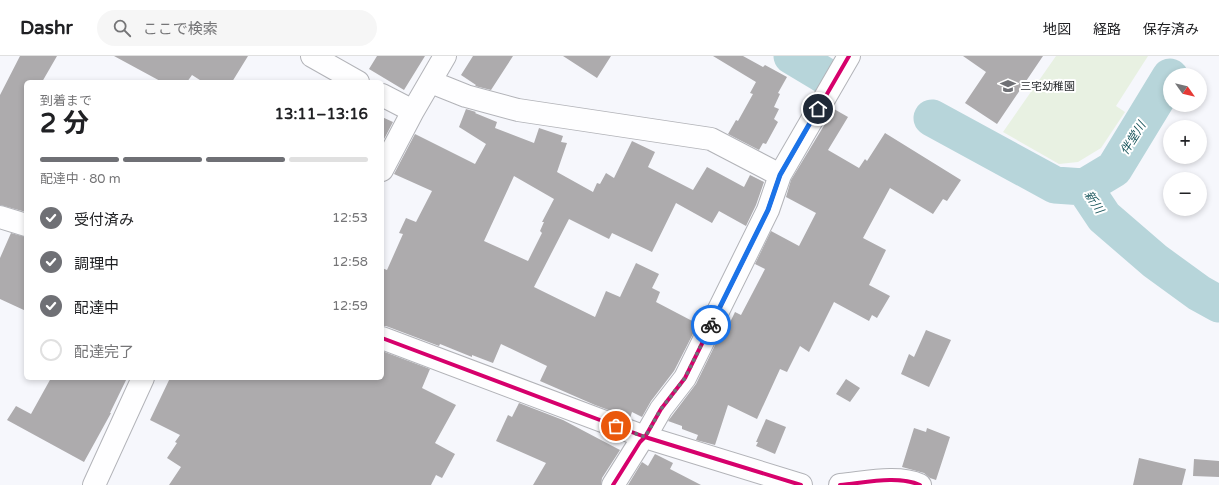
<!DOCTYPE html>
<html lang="ja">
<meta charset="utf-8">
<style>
body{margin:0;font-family:"Varela Round","Noto Sans JP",sans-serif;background:#f6f6f6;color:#202124;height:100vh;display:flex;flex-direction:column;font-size:15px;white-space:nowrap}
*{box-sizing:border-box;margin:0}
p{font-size:13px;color:#757577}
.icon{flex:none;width:22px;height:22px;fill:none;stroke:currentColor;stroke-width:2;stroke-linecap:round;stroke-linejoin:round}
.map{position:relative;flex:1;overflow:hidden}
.sheet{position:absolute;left:24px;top:24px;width:360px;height:300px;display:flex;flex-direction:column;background:#fff;border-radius:6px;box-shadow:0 2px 6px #0003}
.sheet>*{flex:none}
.needle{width:26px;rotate:124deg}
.controls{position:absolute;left:1163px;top:12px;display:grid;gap:8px}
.controls a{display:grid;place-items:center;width:44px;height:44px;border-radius:50%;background:#fff;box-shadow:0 2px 6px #0003;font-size:20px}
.pin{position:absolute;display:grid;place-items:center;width:34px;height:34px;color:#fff;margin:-17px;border:2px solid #fff;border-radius:50%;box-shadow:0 1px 4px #0007}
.courier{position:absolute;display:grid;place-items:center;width:40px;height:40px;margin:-20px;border:3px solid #1a73e8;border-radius:50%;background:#fff;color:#222;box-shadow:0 1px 5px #0007}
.headline em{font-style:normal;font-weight:700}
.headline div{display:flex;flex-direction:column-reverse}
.headline{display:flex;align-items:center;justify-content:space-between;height:68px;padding:0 16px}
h1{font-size:26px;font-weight:700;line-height:30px}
.bar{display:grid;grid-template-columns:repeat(4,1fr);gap:6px 4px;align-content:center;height:48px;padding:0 16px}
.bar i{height:5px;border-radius:3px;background:#e0e0e0}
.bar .selected{background:#6f7075}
.bar p{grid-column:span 4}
ol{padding:0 16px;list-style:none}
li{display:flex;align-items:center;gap:12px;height:44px}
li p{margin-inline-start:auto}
li .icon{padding:4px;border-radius:50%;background:#6f7075;color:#fff;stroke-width:4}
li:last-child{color:#757577}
li i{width:22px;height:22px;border:2px solid #e0e0e0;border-radius:50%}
header{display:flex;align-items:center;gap:24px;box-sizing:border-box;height:56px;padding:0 20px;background:#fff;border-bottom:1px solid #e0e0e0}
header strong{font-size:19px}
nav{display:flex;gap:22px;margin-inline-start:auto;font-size:14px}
.search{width:280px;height:36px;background:#f6f6f6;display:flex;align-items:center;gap:10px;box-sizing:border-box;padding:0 14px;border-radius:22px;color:#757577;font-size:15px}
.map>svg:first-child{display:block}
.green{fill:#e8f1e2}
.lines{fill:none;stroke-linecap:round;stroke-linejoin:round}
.river{stroke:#b7d5da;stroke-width:37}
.building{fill:#adabad;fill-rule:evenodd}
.minor-casing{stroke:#b2b3b8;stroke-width:24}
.minor{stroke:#fefeff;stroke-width:22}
.cycleway-casing{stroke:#fff;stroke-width:6}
.cycleway{stroke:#d6006c;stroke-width:4}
.done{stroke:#6f7075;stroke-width:4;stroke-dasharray:0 7.2}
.route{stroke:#1a73e8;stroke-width:5}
.labels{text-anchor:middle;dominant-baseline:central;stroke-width:4;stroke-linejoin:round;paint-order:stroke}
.poi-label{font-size:11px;fill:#26282c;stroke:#fff;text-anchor:start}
.water-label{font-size:12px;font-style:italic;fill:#17545a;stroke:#fff}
</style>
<header>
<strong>Dashr</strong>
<div class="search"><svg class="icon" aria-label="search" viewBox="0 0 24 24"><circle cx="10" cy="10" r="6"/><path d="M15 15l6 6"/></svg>ここで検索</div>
<nav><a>地図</a><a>経路</a><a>保存済み</a></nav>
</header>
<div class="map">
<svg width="1219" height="429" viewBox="0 0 1219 429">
<rect width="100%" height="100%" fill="#f6f7fc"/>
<path class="green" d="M1056,0h92l-32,50 9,6 -24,36 -23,14 -19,2 -56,-32z"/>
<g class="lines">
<path class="river" d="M792,0l35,21
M932,62l123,67 29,2
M1084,131l20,30 51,44 44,32 20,11
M1084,131l30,-18 56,-92"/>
</g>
<path class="building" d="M20,0h37l-15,26h-16v130l-26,-7v-110z
M114,0h134l-16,26h-29l-11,-7 -5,7h-25z
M377,0h48l-21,34 -35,-21z
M473,0h40l-22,34 -16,-4 1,-1 -15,-10z
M563,0h48l-14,22z
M713,0h30l20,11 2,-2 22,12 -9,16 2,1 -6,13 5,2 -5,10 4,3 -12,22 -3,-1 -4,7 -31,-16 8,-14 2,1 15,-27 -3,-1 6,-11z
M963,0h80l-46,68 -32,-21 21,-31z
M466,53l10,3 -1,1 22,9 -2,6 39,15 5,-15 24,8 -2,6 6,1 -10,29 36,20 4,-9 3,1 6,-11 8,5 18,-37 23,11 -7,15 45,23 14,-23 37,20 6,-12 14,7 -8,23 -10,21 -27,-15 -7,12 -36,-20 -24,49 -40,-19 -3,6 -40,-20 -35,68 61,30 11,-26 14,6 16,-34 23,11 -7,14 8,4 -4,10 42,22 -24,47 -23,30 -9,16 -10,-5 -2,6 -35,-13 -55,-24 7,-15 -46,-22 -8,19 -21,-8v2l-32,-13 -1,2 -53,-20h-4v-58l5,2 16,-36 -4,-1 7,-15 10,4 16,-31 -38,-17 21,-40 60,30 11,-20 -27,-17zM514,120l40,23 -12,23h2l-4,9 2,2 -14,28 -44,-20z
M834,53l14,8 -20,33 31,18 6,-9 2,2 18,-28 76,47 -14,21 -4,-2 -10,15 -43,-26 -27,50 23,12 -17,35 21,11 -13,22 -5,-3 -3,6 -35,-19 -25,50 -9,-6 -13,26 -7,-3 -23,50 -29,-14 -13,40 -19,-5 2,-5 -16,-6v-3l-14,-5 28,-37 24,-49 3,2 12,-25 6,3 24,-46 -10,-5 16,-33 28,15 17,-33 -30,-16 5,-17z
M382,61l11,5 -11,21z
M11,177l15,4v74l-26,-12v-41z
M926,274l25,10 -22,47 -28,-13 8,-20 5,3z
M382,295l48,18 -8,19 34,17 -21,38 20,11 -13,24 -6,-3 -5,10h-262l12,-18 -14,-9 10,-15 -2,-1 5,-7 -30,-15 20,-42h212z
M51,322h76l-17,35h1l-27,49 -77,-42 9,-14 15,8z
M846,323l14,9 -10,14 -14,-8z
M519,347l44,17 57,30 -18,28 -1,7h-68l13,-22 -50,-22 12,-26 4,2z
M766,363l20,8 -11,27 -19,-8 2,-4h-2z
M914,372l12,4 1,-4 23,9 -14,43 -6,-2 -6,-5 -22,-6z
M655,398l18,9 -3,6 31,16h-73l14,-23 6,4z
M1139,402l47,11 -4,16h-49z
M1194,403l25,2v16l-26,-1z"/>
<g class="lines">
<defs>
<path id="minor" d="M312,0l46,26
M431,26l35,14 52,14 193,29 69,36
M382,39l31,16
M382,114l31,-59 32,-55
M0,161l26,8
M382,282l263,99 156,48
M94,429l49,-107
M613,429l27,-43 5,-5 16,-28 24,-31 83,-168 12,-35 69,-119
M840,429c24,-2 57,-10 80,0"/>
</defs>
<use href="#minor" class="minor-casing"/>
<use href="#minor" class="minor"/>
<defs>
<path id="cycleway" d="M382,282l263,99 156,48
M613,429l27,-43 5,-5 16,-28 24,-31 83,-168 12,-35 69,-119
M840,429c24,-2 57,-10 80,0"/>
</defs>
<use href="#cycleway" class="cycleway-casing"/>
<use href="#cycleway" class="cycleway"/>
</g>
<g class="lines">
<path class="done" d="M616,370l29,11 16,-28 24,-31 26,-53"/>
<path class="route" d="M711,269l57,-115 12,-35 38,-66"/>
</g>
<defs>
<symbol id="school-bare" viewBox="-9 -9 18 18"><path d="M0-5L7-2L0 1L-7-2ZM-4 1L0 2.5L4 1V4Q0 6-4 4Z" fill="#6f7075" stroke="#fff" stroke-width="2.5" paint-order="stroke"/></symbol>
</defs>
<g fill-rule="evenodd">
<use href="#school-bare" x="997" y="19" width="22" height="22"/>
</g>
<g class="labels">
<g class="poi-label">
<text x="1020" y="30">三宅幼稚園</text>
</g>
<g class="water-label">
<text transform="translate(1133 82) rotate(-58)">伴堂川</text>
<text transform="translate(1094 146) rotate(57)">新川</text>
</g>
</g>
</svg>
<div class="controls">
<a><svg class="needle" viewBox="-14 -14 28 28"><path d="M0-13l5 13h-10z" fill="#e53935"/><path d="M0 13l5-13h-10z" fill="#757577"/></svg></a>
<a>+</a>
<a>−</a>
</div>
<div class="pin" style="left:616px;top:370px;background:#ea580c"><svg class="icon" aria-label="bag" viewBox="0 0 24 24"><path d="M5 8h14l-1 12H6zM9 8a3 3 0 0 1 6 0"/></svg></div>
<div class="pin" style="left:818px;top:53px;background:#1f2937"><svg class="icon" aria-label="home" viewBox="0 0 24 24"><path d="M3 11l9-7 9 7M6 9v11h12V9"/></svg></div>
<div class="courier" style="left:711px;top:269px"><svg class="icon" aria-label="bike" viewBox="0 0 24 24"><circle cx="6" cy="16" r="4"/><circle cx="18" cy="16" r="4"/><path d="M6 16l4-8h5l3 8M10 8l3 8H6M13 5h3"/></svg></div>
<section class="sheet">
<div class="headline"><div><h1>2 分</h1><p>到着まで</p></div><em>13:11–13:16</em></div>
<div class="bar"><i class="selected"></i><i class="selected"></i><i class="selected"></i><i></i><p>配達中 · 80 m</p></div>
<ol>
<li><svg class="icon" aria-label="check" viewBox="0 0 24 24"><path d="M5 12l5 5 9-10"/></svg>受付済み<p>12:53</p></li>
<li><svg class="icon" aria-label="check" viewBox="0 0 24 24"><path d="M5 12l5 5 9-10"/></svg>調理中<p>12:58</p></li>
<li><svg class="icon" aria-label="check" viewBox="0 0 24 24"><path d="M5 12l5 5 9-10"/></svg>配達中<p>12:59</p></li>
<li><i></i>配達完了</li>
</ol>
</section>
</div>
